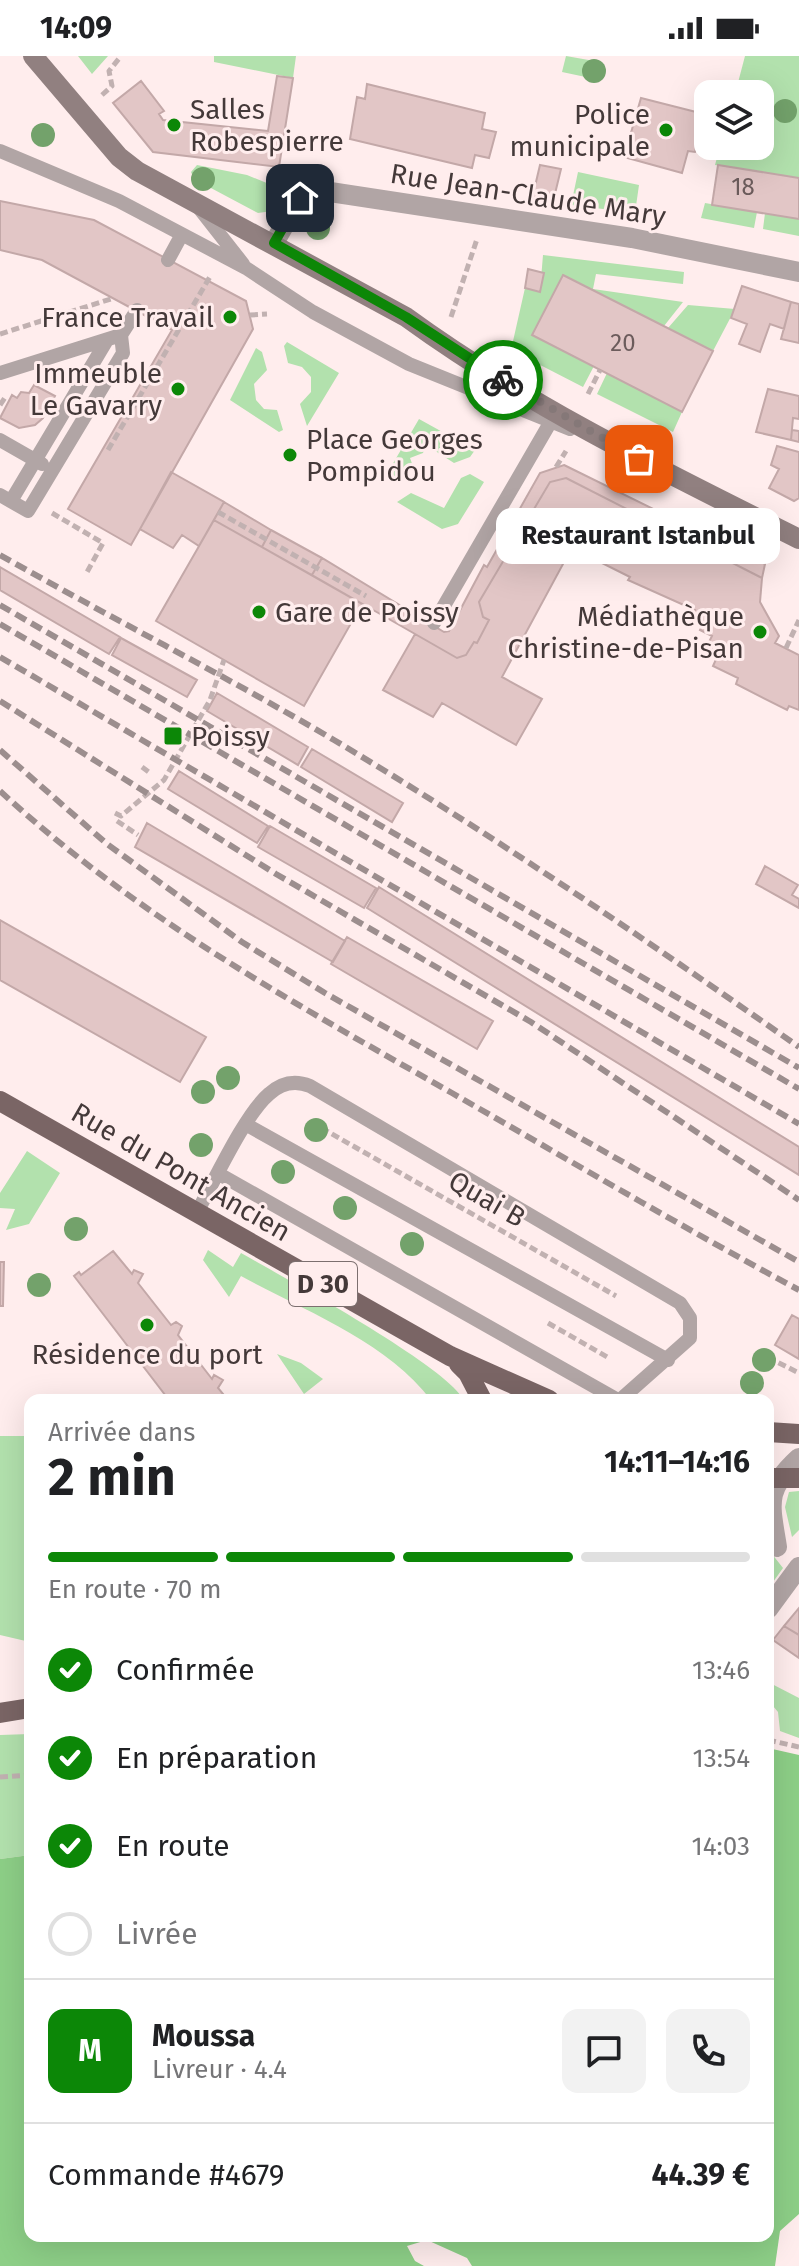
<!DOCTYPE html>
<html lang="fr">
<meta charset="utf-8">
<style>
body{margin:0;font-family:"Fira Sans",sans-serif;background:#f2f2f2;color:#202124;height:100vh;display:flex;flex-direction:column;font-size:30px;white-space:nowrap}
*{box-sizing:border-box;margin:0}
p{font-size:26px;color:#757577}
.icon{flex:none;width:44px;height:44px;fill:none;stroke:currentColor;stroke-width:2;stroke-linecap:round;stroke-linejoin:round}
.map{position:relative;flex:1;overflow:hidden}
.side{position:absolute;left:24px;top:1338px;width:750px;height:848px;display:flex;flex-direction:column;background:#fff;border-radius:16px;box-shadow:0 8px 32px #0002}
.side>*{flex:none}
.tools{position:absolute;left:694px;top:24px;display:grid;gap:16px}
.tools a{display:grid;place-items:center;width:80px;height:80px;border-radius:16px;background:#fff;box-shadow:0 8px 32px #0002;font-size:40px}
.pin{position:absolute;display:grid;place-items:center;width:68px;height:68px;color:#fff;margin:-34px;border-radius:16px;box-shadow:0 4px 12px #0006}
.courier{position:absolute;display:grid;place-items:center;width:80px;height:80px;margin:-40px;border:6px solid #0c8707;border-radius:50%;background:#fff;color:#222;box-shadow:0 2px 10px #0007}
.bubble{position:absolute;height:56px;border-radius:16px;background:#fff;box-shadow:0 8px 32px #0002;font-size:26px;font-weight:700;line-height:56px;text-align:center}
.headline em{font-style:normal;font-weight:700}
.headline div{display:flex;flex-direction:column-reverse}
.headline{display:flex;align-items:center;justify-content:space-between;height:136px;padding:0 24px}
h1{font-size:52px;font-weight:700;line-height:60px}
.bar{display:grid;grid-template-columns:repeat(4,1fr);gap:12px 8px;align-content:center;height:96px;padding:0 24px}
.bar i{height:10px;border-radius:6px;background:#e0e0e0}
.bar .active{background:#0c8707}
.bar p{grid-column:span 4}
.line{display:flex;align-items:center;gap:20px;padding:0 24px;border-top:2px solid #e0e0e0}
.line div{flex:1}
.round{display:grid;place-items:center;flex:none;width:84px;height:84px;border-radius:16px;background:#f2f2f2}
ol{padding:0 24px;list-style:none}
li{display:flex;align-items:center;gap:24px;height:88px}
li p{margin-inline-start:auto}
li .icon{padding:8px;border-radius:50%;background:#0c8707;color:#fff;stroke-width:4}
li:last-child{color:#757577}
li i{width:44px;height:44px;border:4px solid #e0e0e0;border-radius:50%}
.status{display:flex;justify-content:space-between;align-items:center;height:56px;padding:0 40px;background:#fff;direction:ltr}
.status svg{height:22px;fill:currentColor}
.map>svg:first-child{display:block}
.green{fill:#b2e1ad}
.water{fill:#8dcf87}
.building{fill:#e2c6c6;stroke:#c3a8a8;stroke-width:2}
.lines{fill:none;stroke-linecap:round;stroke-linejoin:round}
.path{stroke:#c1b1b1;stroke-width:5;stroke-dasharray:8 4;stroke-linecap:butt}
.lane{stroke:#b1a5a5;stroke-width:14}
.street{stroke:#b1a5a5;stroke-width:20}
.secondary{stroke:#918080;stroke-width:20}
.primary{stroke:#7a6565;stroke-width:20}
.rail{stroke:#9c8e8e;stroke-width:6;stroke-dasharray:12 6;stroke-linecap:butt}
.tree{fill:#73a26b}
.done{stroke:#857878;stroke-width:8;stroke-dasharray:0 14.4}
.route{stroke:#0c8707;stroke-width:10}
.poi-dot{fill:#0c8707;stroke:#ffeded;stroke-width:3}
.labels{text-anchor:middle;dominant-baseline:central;stroke-width:6;stroke-linejoin:round;paint-order:stroke}
.number-label{font-size:24px;fill:#6c5c5c}
.shield{fill:#ffeded;stroke:#7c6f6f;stroke-width:2}
.shield-label{font-size:26px;font-weight:bold;fill:#443939}
.poi-label{font-size:28px;fill:#443939;stroke:#ffeded;text-anchor:start}
.street-label{font-size:28px;fill:#443939;stroke:#ffeded}
</style>
<div class="status"><b>14:09</b><svg viewBox="0 0 49 12"><path d="M0 12V9h3v3zM5 12V6h3v6zM10 12V3h3v9zM15 12V0h3v12zM26 1h20v11H26zM47 4h2v5h-2z"/></svg></div>
<div class="map">
<svg width="799" height="2210" viewBox="0 0 799 2210">
<rect width="100%" height="100%" fill="#ffeded"/>
<path class="green" d="M78,0h30l-16,18z
M214,0h82l-3,22 -79,-16z
M566,0l34,6 -5,17 -33,-7z
M745,0h54v122l-84,-13 5,-19h40v-52h-25z
M197,109l50,10 39,16 -14,20 -14,2 -64,-34 -3,-7z
M578,116l61,13 -4,28 -64,-8z
M705,147l52,9 -3,16 -53,-10z
M765,157l34,6v17l-36,-7z
M543,199l141,17 -1,12 -87,-10 -3,15 90,13 -19,24 -101,-51 -31,60 62,31 -11,21 -72,-37 14,-62 15,3z
M688,249l47,4 -22,42 -45,-23z
M287,286l52,31 -32,53 -7,-22 11,-12v-15l-9,-10 -14,-4 -4,-17z
M256,292l6,4 5,18 -13,14 2,16 8,9 13,1 6,20 -4,2 -49,-32z
M607,317l75,39 -9,20 -76,-38z
M419,363l56,31 -5,7 -16,6 -28,-18 -3,8 -13,5 4,11 -20,7 -6,-4z
M470,418l14,8 -26,42 -16,5 -45,-27 14,-9 33,15 17,-30z
M27,1095l33,22 -31,51 -23,6 9,-21 -15,-1v-15z
M208,1194l25,17 8,-14c42,24 204,112 223,147h-33c-45,-59 -126,-89 -190,-124l-12,21 -26,-37z
M277,1298l24,9 22,16 -19,15z
M0,1380h30v206l-30,-7z
M799,1435v39l-7,7 -7,-30 4,-15z
M768,1493l15,19 -15,21z
M768,1626l31,16v40l-19,-7 -2,-19 -10,-12z
M30,1678v121l-30,4v-124z"/>
<path class="water" d="M768,1692l31,7v459l-19,17 -5,35h-303l-5,-8 -40,-18 -20,6 8,15 9,5h-424v-407l30,-4v381h738z"/>
<path class="building" d="M277,20l16,2 -14,89 -126,-15 -40,-49 28,-22 23,30 -5,3 4,6 105,11z
M367,28l118,29 -3,16 14,3 -7,26 -14,-3 -3,13 -122,-29 7,-42 8,2z
M641,42l59,15 -1,3 5,2 -9,34 -7,-1 -6,22 -58,-16z
M540,109l21,4 -8,33 -21,-3z
M718,109l81,13v41l-87,-14z
M0,145l94,19 152,81 7,28 -122,216 -63,-36 104,-179 -130,-70 -42,-10z
M528,213l16,4 -4,19 -15,-4z
M563,219l150,76 -31,61 -150,-77z
M742,230l49,16 -7,27 -14,-5 -10,28 -21,-8 8,-20 -16,-6z
M791,246l8,2v39l-18,-4z
M34,329l21,11 -12,22 -8,7 -16,3 -19,-10 12,-23 5,3 4,-6 8,1z
M768,333l31,7v23l-6,-1 -2,22 -35,-8z
M792,374l7,1v11l-8,-2z
M777,390l22,6v46l-5,3 -25,-13 10,-19 -8,-4z
M564,409l201,99 -3,14 -196,-100 -16,4 -71,120 4,15 6,3 -12,23 -3,-1 -8,13 -9,3 -145,-83 10,-17 122,74 5,-1 35,-66 3,2 53,-94z
M171,416l53,30 -25,44 -17,-11 -9,13 -33,-19z
M566,422l196,100 -2,24 19,34 -4,7 24,12v55l-10,-4 -2,4 -51,-26 2,-6 -25,-12 5,-11 -12,-7 6,-12 -12,-6 4,-8 -12,-6 3,-6 -67,-30 2,-3 -40,-20 3,-6 -10,-5 -13,5 -68,126 40,22 -26,46 -74,-42 -9,14 -50,-27 32,-56 42,24 9,-3 8,-13 3,1 12,-23 -6,-3 -4,-15 71,-120z
M224,446l47,28 -9,17 -48,-27z
M214,464l148,84 -58,102 -148,-85z
M271,474l51,28 -10,17 -50,-28z
M0,511l120,70 -11,17 -109,-64z
M121,582l76,42 -10,17 -75,-42z
M217,637l91,54 -10,18 -91,-54z
M312,693l91,54 -11,19 -91,-55z
M179,715l89,55 -11,17 -89,-54z
M147,767l198,118 -12,21 -198,-115z
M270,770l106,62 -12,20 -106,-61z
M765,810l33,19 -6,10 7,4v9l-43,-24z
M379,831l420,260v28l-432,-267z
M0,864l206,117 -26,45 -180,-102z
M347,881l146,84 -16,28 -146,-85z
M113,1195l19,23 2,-4 9,4 -5,9 33,42 5,-3 6,4 -4,9 34,44 2,-4 9,5 -5,8 10,12h-59l-95,-124 5,-4 2,3z
M0,1206h4l-1,44h-3z
M792,1259l7,4v40l-24,-14z
M799,1552v27l-15,-9z
M784,1570l15,9v23l-26,-18z"/>
<g class="lines">
<path class="path" d="M102,39l10,-9 -3,-15 12,-15
M250,259l17,-1
M451,261l26,-78
M0,278l114,-36
M588,338l12,-24
M0,349l6,-9
M108,394l103,-175
M556,411l10,-16
M218,456l148,84
M52,457l51,30 -17,31
M786,592l13,-28
M142,711l8,6
M115,757l6,3 43,-36 46,-80 14,-40
M117,765l21,14
M311,1066l305,174
M548,1267l61,35
M757,1296l42,21
M768,1684l31,7
M0,1721l30,-2"/>
<path class="lane" d="M0,95l119,50 127,67 67,44 96,52 161,65
M199,152l44,56
M168,204l13,-24
M0,317l121,-38 16,-25
M0,384l42,24
M0,439l28,16 95,-158 -2,-18
M11,445l96,-161
M434,567l120,-207
M247,1069l421,235
M219,1118l399,226
M197,1156c17,-30 48,-98 72,-118 12,-11 26,-14 41,-8l370,217 10,15v20l-70,62"/>
<path class="street" d="M274,187l26,-45 17,-8 315,48 167,34
M777,1491c-7,-44 -13,-57 22,-89
M768,1553l31,-42"/>
<path class="secondary" d="M33,0l86,101 18,14 269,146c122,89 259,155 393,222"/>
<path class="primary" d="M0,1045l450,255 99,44
M459,1308l9,9 14,27
M768,1376l31,2
M768,1422h31
M0,1657l30,-5"/>
<path class="rail" d="M0,499c111,63 224,120 334,185 159,95 312,200 465,307
M0,549l799,463
M0,568l799,465
M0,601l799,467
M0,645l276,173 255,148 268,178
M0,694l107,94 135,98 83,51 474,269
M0,735c137,126 292,211 452,302 115,66 230,134 347,197"/>
</g>
<g class="tree">
<circle cx="594" cy="15" r="12"/>
<circle cx="785" cy="55" r="12"/>
<circle cx="43" cy="79" r="12"/>
<circle cx="203" cy="123" r="12"/>
<circle cx="318" cy="172" r="12"/>
<circle cx="228" cy="1022" r="12"/>
<circle cx="203" cy="1036" r="12"/>
<circle cx="316" cy="1074" r="12"/>
<circle cx="201" cy="1089" r="12"/>
<circle cx="283" cy="1116" r="12"/>
<circle cx="345" cy="1152" r="12"/>
<circle cx="76" cy="1173" r="12"/>
<circle cx="412" cy="1188" r="12"/>
<circle cx="39" cy="1229" r="12"/>
<circle cx="764" cy="1304" r="12"/>
<circle cx="752" cy="1327" r="12"/>
</g>
<g class="lines">
<path class="done" d="M503,324l136,79"/>
<path class="route" d="M300,142l-26,45 132,74 97,63"/>
</g>
<g class="poi-dot">
<circle cx="174" cy="69" r="8"/>
<circle cx="666" cy="74" r="8"/>
<circle cx="230" cy="261" r="8"/>
<circle cx="178" cy="333" r="8"/>
<circle cx="290" cy="399" r="8"/>
<circle cx="259" cy="556" r="8"/>
<circle cx="760" cy="576" r="8"/>
<rect x="163" y="670" width="20" height="20" rx="4"/>
<circle cx="147" cy="1269" r="8"/>
</g>
<g class="labels">
<g class="number-label">
<text x="743" y="131">18</text>
<text x="623" y="287">20</text>
</g>
<rect class="shield" x="289" y="1206" width="68" height="44" rx="6"/>
<g class="shield-label">
<text x="323" y="1228">D 30</text>
</g>
<g class="poi-label">
<text x="190" y="53">Salles<tspan x="190" dy="32">Robespierre</tspan></text>
<text x="650" y="58" text-anchor="end">Police<tspan x="650" dy="32">municipale</tspan></text>
<text x="214" y="261" text-anchor="end">France Travail</text>
<text x="162" y="317" text-anchor="end">Immeuble<tspan x="162" dy="32">Le Gavarry</tspan></text>
<text x="306" y="383">Place Georges<tspan x="306" dy="32">Pompidou</tspan></text>
<text x="275" y="556">Gare de Poissy</text>
<text x="744" y="560" text-anchor="end">Médiathèque<tspan x="744" dy="32">Christine-de-Pisan</tspan></text>
<text x="191" y="680">Poissy</text>
<text x="147" y="1298" text-anchor="middle">Résidence du port</text>
</g>
<g class="street-label">
<text transform="translate(528 139) rotate(9)">Rue Jean-Claude Mary</text>
<text transform="translate(181 1116) rotate(30)">Rue du Pont Ancien</text>
<text transform="translate(487 1143) rotate(30)">Quai B</text>
</g>
</g>
</svg>
<div class="tools">
<a><svg class="icon" aria-label="layers" viewBox="0 0 24 24"><path d="M12 4l9 5-9 5-9-5zM3 14l9 5 9-5"/></svg></a>
</div>
<div class="pin" style="left:639px;top:403px;background:#ea580c"><svg class="icon" aria-label="bag" viewBox="0 0 24 24"><path d="M5 8h14l-1 12H6zM9 8a3 3 0 0 1 6 0"/></svg></div>
<div class="pin" style="left:300px;top:142px;background:#1f2937"><svg class="icon" aria-label="home" viewBox="0 0 24 24"><path d="M3 11l9-7 9 7M6 9v11h12V9"/></svg></div>
<div class="courier" style="left:503px;top:324px"><svg class="icon" aria-label="bike" viewBox="0 0 24 24"><circle cx="6" cy="16" r="4"/><circle cx="18" cy="16" r="4"/><path d="M6 16l4-8h5l3 8M10 8l3 8H6M13 5h3"/></svg></div>
<div class="bubble" style="left:496px;top:452px;width:284px">Restaurant Istanbul</div>
<section class="side">
<div class="headline"><div><h1>2 min</h1><p>Arrivée dans</p></div><em>14:11–14:16</em></div>
<div class="bar"><i class="active"></i><i class="active"></i><i class="active"></i><i></i><p>En route · 70 m</p></div>
<ol>
<li><svg class="icon" aria-label="check" viewBox="0 0 24 24"><path d="M5 12l5 5 9-10"/></svg>Confirmée<p>13:46</p></li>
<li><svg class="icon" aria-label="check" viewBox="0 0 24 24"><path d="M5 12l5 5 9-10"/></svg>En préparation<p>13:54</p></li>
<li><svg class="icon" aria-label="check" viewBox="0 0 24 24"><path d="M5 12l5 5 9-10"/></svg>En route<p>14:03</p></li>
<li><i></i>Livrée</li>
</ol>
<div class="line" style="height:144px"><b class="round" style="background:#0c8707;color:#fff">M</b><div><b>Moussa</b><p>Livreur · 4.4</p></div><a class="round"><svg class="icon" aria-label="chat" viewBox="0 0 24 24"><path d="M4 5h16v11H9l-5 4z"/></svg></a><a class="round"><svg class="icon" aria-label="phone" viewBox="0 0 24 24"><path d="M5 4h4l2 5-3 2q2 4 5 5l2-3 5 2v4C11 20 4 13 5 4z"/></svg></a></div>
<div class="line" style="height:104px"><div>Commande #4679</div><b>44.39 €</b></div>
</section>
</div>
